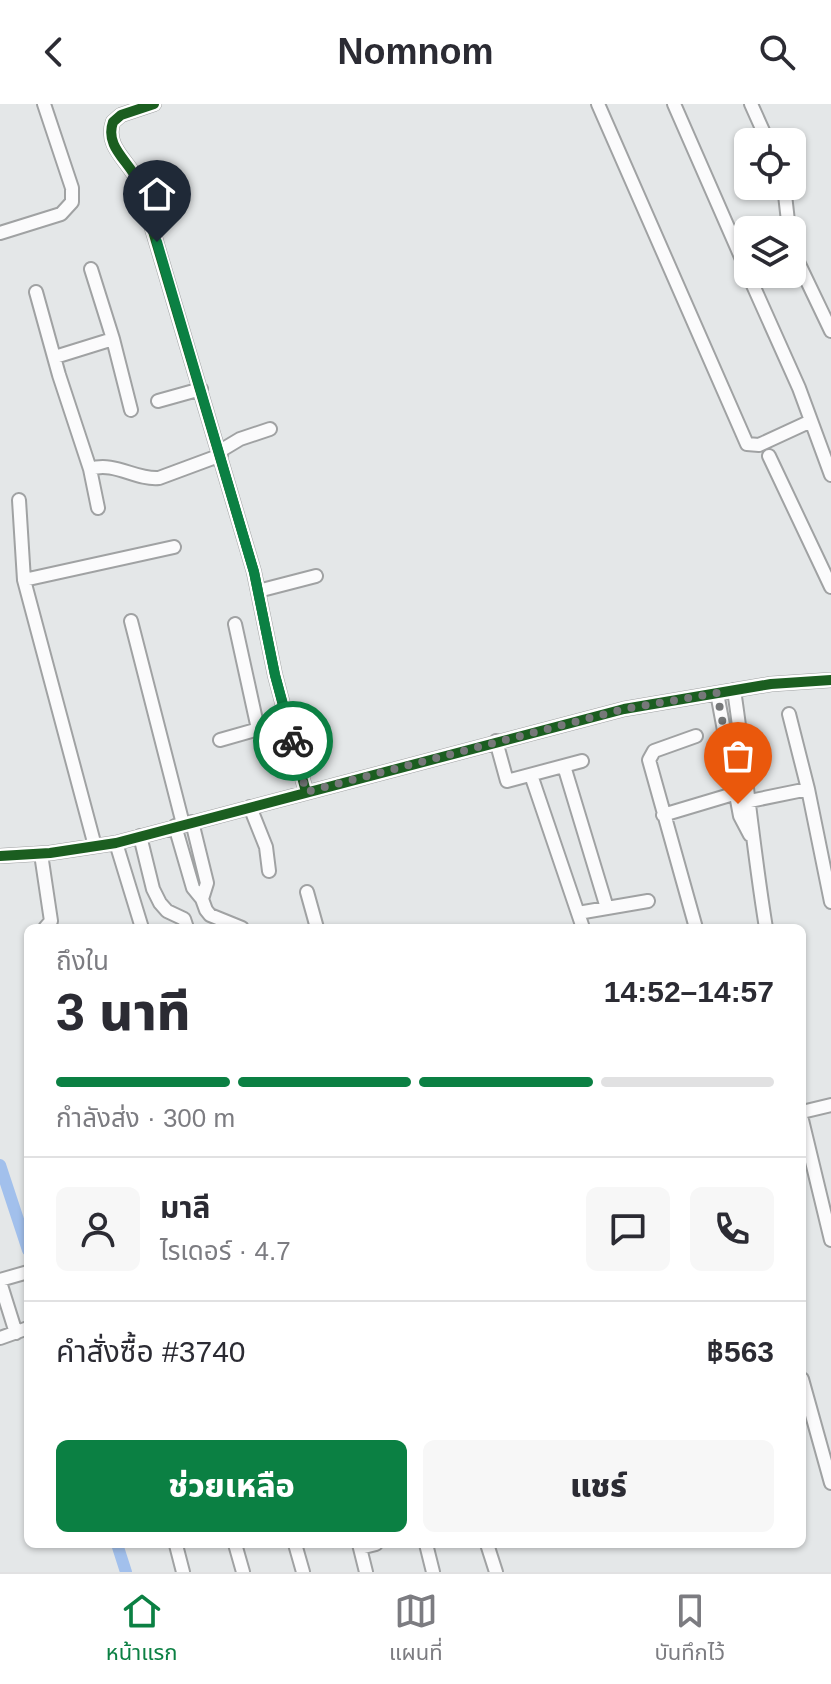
<!DOCTYPE html>
<html lang="th">
<meta charset="utf-8">
<style>
body{margin:0;font-family:Helvetica,"Noto Sans Thai",sans-serif;background:#f7f7f7;color:#2b2b33;height:100vh;display:flex;flex-direction:column;font-size:30px;white-space:nowrap}
*{box-sizing:border-box;margin:0}
p{font-size:26px;color:#7c7c81}
.icon{flex:none;width:44px;height:44px;fill:none;stroke:currentColor;stroke-width:2;stroke-linecap:round;stroke-linejoin:round}
.map{position:relative;flex:1;overflow:hidden}
.side{position:absolute;left:24px;top:820px;width:782px;height:624px;display:flex;flex-direction:column;background:#fff;border-radius:12px;box-shadow:0 2px 6px #0004}
.side>*{flex:none}
.buttons{position:absolute;left:734px;top:24px;display:grid;gap:16px}
.buttons a{display:grid;place-items:center;width:72px;height:72px;border-radius:12px;background:#fff;box-shadow:0 2px 6px #0004;font-size:40px}
.pin{position:absolute;display:grid;place-items:center;width:68px;height:68px;color:#fff;margin:-82px -34px;border-radius:50% 50% 50% 0;rotate:-45deg;box-shadow:0 0 8px #0007}
.pin .icon{rotate:45deg}
.courier{position:absolute;display:grid;place-items:center;width:80px;height:80px;margin:-40px;border:6px solid #0b8043;border-radius:50%;background:#fff;color:#222;box-shadow:0 2px 10px #0007}
.headline em{font-style:normal;font-weight:800}
.headline div{display:flex;flex-direction:column-reverse}
.headline{display:flex;align-items:center;justify-content:space-between;height:136px;padding:0 32px}
h1{font-size:52px;font-weight:800;line-height:60px}
.bar{display:grid;grid-template-columns:repeat(4,1fr);gap:12px 8px;align-content:center;height:96px;padding:0 32px}
.bar i{height:10px;border-radius:6px;background:#e1e1e2}
.bar .active{background:#0b8043}
.bar p{grid-column:span 4}
.line{display:flex;align-items:center;gap:20px;padding:0 32px;border-top:2px solid #e1e1e2}
.line div{flex:1}
.round{display:grid;place-items:center;flex:none;width:84px;height:84px;border-radius:12px;background:#f7f7f7}
.action{display:flex;gap:16px;margin-top:auto;padding:16px 32px}
.action a{flex:1;height:92px;border-radius:12px;background:#0b8043;color:#fff;font-size:32px;font-weight:800;line-height:92px;text-align:center}
.action a+a{background:#f7f7f7;color:#2b2b33}
header{display:flex;justify-content:space-between;align-items:center;height:104px;padding:0 32px;background:#fff;font-size:36px;font-weight:800}
.menu{display:flex;justify-content:space-around;align-items:center;height:112px;border-top:2px solid #e1e1e2;background:#fff;font-size:22px;color:#7c7c81}
.menu a{display:grid;justify-items:center;gap:4px}
.menu .active{color:#0b8043}
.map>svg:first-child{display:block}
.lines{fill:none;stroke-linecap:round;stroke-linejoin:round}
.canal{stroke:#a2c0ec;stroke-width:12}
.minor-casing{stroke:#a0a2a3;stroke-width:16}
.minor{stroke:#fbfbfc;stroke-width:12}
.cycleway-casing{stroke:#fff;stroke-width:15}
.cycleway{stroke:#1b5e20;stroke-width:10}
.done{stroke:#767879;stroke-width:8;stroke-dasharray:0 14.4}
.route{stroke:#0b8043;stroke-width:10}
</style>
<header><svg class="icon" aria-label="back" viewBox="0 0 24 24"><path d="M15 5l-7 7 7 7"/></svg>Nomnom<svg class="icon" aria-label="search" viewBox="0 0 24 24"><circle cx="10" cy="10" r="6"/><path d="M15 15l6 6"/></svg></header>
<div class="map">
<svg width="831" height="1468" viewBox="0 0 831 1468">
<rect width="100%" height="100%" fill="#e4e7e8"/>
<g class="lines">
<path class="canal" d="M0,1061l28,85
M117,1440l9,28"/>
<defs>
<path id="minor" d="M154,0l-33,11 -8,7c-9,26 18,40 26,62l115,388 21,103 31,117
M598,0l149,340 12,1 52,-24
M674,0l74,169
M751,0l17,38
M784,82l5,44
M0,129l61,-19 11,-12v-14l-28,-84
M792,138l6,20 33,69
M748,170l51,114 32,87
M36,188l23,83 31,94c25,-8 45,11 69,9l62,-23
M113,235l18,71
M55,253l58,-18 -22,-70
M158,297l43,-12
M220,347l20,-12 30,-10
M769,352l62,131
M90,365l8,39
M19,396l5,80 71,266
M24,476l150,-33
M258,487l58,-15
M131,517l52,203
M235,520l23,105
M734,586c12,80 19,159 32,238
M717,589l23,123 10,19
M789,610l19,75 23,113
M696,632l-42,15 -5,9 47,168
M220,636l67,-19
M496,637l11,40 75,-20
M564,662l43,142
M531,671l52,153
M745,698l63,-13
M250,703l16,40 3,24
M663,711l77,-23
M192,718l15,61 -5,16
M175,722l18,62 9,11 4,11 4,5 32,13
M140,732l13,53 7,14 7,8 17,8 3,9
M116,739l26,85
M41,750l10,67 -6,7
M0,752l50,-3 66,-10 508,-134 147,-25 60,-4
M307,788l10,36
M578,809l70,-12
M802,1008l29,-7
M802,1016l29,120
M0,1176l28,-8
M0,1178l16,51
M0,1234l28,-10
M802,1275l29,104
M235,1440l8,28
M295,1440l8,28
M359,1440l7,28
M426,1440l7,28
M487,1440l9,28
M176,1441l7,27
M360,1444l16,-4"/>
</defs>
<use href="#minor" class="minor-casing"/>
<use href="#minor" class="minor"/>
<defs>
<path id="cycleway" d="M154,0l-33,11 -8,7c-9,26 18,40 26,62l115,388 21,103 31,117
M0,752l50,-3 66,-10 508,-134 147,-25 60,-4"/>
</defs>
<use href="#cycleway" class="cycleway-casing"/>
<use href="#cycleway" class="cycleway"/>
</g>
<g class="lines">
<path class="done" d="M293,637l13,51 318,-83 93,-16 21,111"/>
<path class="route" d="M157,138l97,330 21,103 18,66"/>
</g>
</svg>
<div class="buttons">
<a><svg class="icon" aria-label="locate" viewBox="0 0 24 24"><circle cx="12" cy="12" r="6"/><path d="M12 2v4M12 18v4M2 12h4M18 12h4"/></svg></a>
<a><svg class="icon" aria-label="layers" viewBox="0 0 24 24"><path d="M12 4l9 5-9 5-9-5zM3 14l9 5 9-5"/></svg></a>
</div>
<div class="pin" style="left:738px;top:700px;background:#ea580c"><svg class="icon" aria-label="bag" viewBox="0 0 24 24"><path d="M5 8h14l-1 12H6zM9 8a3 3 0 0 1 6 0"/></svg></div>
<div class="pin" style="left:157px;top:138px;background:#1f2937"><svg class="icon" aria-label="home" viewBox="0 0 24 24"><path d="M3 11l9-7 9 7M6 9v11h12V9"/></svg></div>
<div class="courier" style="left:293px;top:637px"><svg class="icon" aria-label="bike" viewBox="0 0 24 24"><circle cx="6" cy="16" r="4"/><circle cx="18" cy="16" r="4"/><path d="M6 16l4-8h5l3 8M10 8l3 8H6M13 5h3"/></svg></div>
<section class="side">
<div class="headline"><div><h1>3 นาที</h1><p>ถึงใน</p></div><em>14:52–14:57</em></div>
<div class="bar"><i class="active"></i><i class="active"></i><i class="active"></i><i></i><p>กำลังส่ง · 300 m</p></div>
<div class="line" style="height:144px"><a class="round"><svg class="icon" aria-label="person" viewBox="0 0 24 24"><circle cx="12" cy="8" r="4"/><path d="M4 21q1-7 8-7t8 7"/></svg></a><div><b>มาลี</b><p>ไรเดอร์ · 4.7</p></div><a class="round"><svg class="icon" aria-label="chat" viewBox="0 0 24 24"><path d="M4 5h16v11H9l-5 4z"/></svg></a><a class="round"><svg class="icon" aria-label="phone" viewBox="0 0 24 24"><path d="M5 4h4l2 5-3 2q2 4 5 5l2-3 5 2v4C11 20 4 13 5 4z"/></svg></a></div>
<div class="line" style="height:104px"><div>คำสั่งซื้อ #3740</div><b>฿563</b></div>
<div class="action"><a>ช่วยเหลือ</a><a>แชร์</a></div>
</section>
</div>
<nav class="menu">
<a class="active"><svg class="icon" aria-label="home" viewBox="0 0 24 24"><path d="M3 11l9-7 9 7M6 9v11h12V9"/></svg>หน้าแรก</a>
<a><svg class="icon" aria-label="map" viewBox="0 0 24 24"><path d="M3 6l6-2 6 2 6-2v14l-6 2-6-2-6 2zM9 4v14M15 6v14"/></svg>แผนที่</a>
<a><svg class="icon" aria-label="saved" viewBox="0 0 24 24"><path d="M7 4h10v16l-5-4-5 4z"/></svg>บันทึกไว้</a>
</nav>
